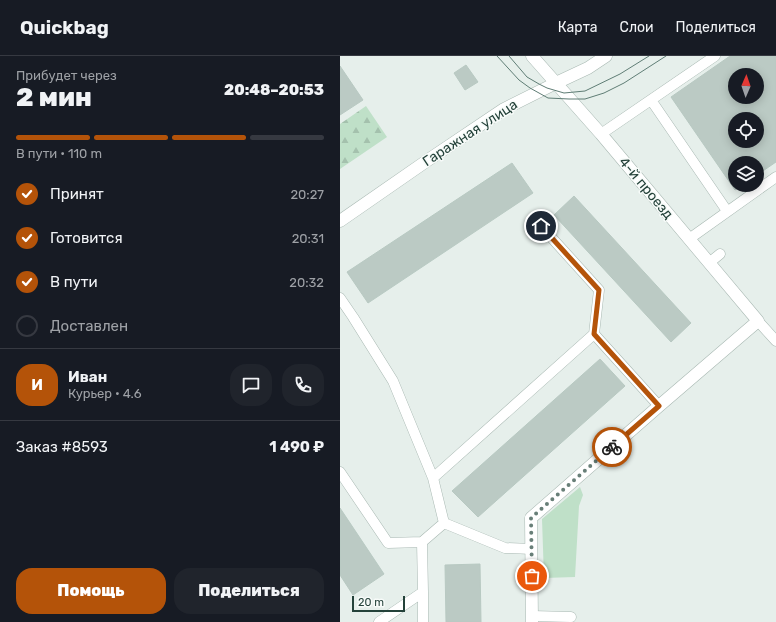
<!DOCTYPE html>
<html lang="ru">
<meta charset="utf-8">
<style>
body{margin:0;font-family:Rubik,sans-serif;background:#20242c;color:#f1f3f6;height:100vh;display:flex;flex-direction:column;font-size:15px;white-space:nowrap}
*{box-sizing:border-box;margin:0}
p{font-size:13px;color:#9ea1a6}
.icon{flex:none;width:22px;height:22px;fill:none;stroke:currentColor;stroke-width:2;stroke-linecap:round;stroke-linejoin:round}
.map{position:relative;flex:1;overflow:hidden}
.sheet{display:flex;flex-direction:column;background:#171b24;width:340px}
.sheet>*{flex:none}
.needle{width:26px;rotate:2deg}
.buttons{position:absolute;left:388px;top:12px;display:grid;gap:8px}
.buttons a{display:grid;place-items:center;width:36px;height:36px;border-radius:50%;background:#171b24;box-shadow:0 2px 10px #0003;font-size:20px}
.scale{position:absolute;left:12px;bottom:10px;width:53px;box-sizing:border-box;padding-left:4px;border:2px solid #24423a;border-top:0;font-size:11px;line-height:14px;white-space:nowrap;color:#24423a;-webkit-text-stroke:3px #f7fbf9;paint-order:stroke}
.pin{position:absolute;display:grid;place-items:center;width:34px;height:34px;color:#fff;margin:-17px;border:2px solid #fff;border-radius:50%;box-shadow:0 1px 4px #0007}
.courier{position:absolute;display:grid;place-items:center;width:40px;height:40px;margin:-20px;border:3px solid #b45309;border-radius:50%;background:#fff;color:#222;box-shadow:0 1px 5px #0007}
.overview em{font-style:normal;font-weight:800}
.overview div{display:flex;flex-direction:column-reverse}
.overview{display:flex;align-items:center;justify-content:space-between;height:68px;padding:0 16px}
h1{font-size:26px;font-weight:800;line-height:30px}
.bar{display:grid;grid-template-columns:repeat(4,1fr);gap:6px 4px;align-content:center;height:48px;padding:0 16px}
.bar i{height:5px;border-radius:3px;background:#363941}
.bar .current{background:#b45309}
.bar p{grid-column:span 4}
.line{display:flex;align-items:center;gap:10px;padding:0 16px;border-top:1px solid #363941}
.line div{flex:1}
.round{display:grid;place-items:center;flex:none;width:42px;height:42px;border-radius:16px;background:#20242c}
ol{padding:0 16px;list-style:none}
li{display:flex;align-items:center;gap:12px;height:44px}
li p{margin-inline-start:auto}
li .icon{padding:4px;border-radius:50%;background:#b45309;color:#fff;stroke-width:4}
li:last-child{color:#9ea1a6}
li i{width:22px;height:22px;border:2px solid #363941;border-radius:50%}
.cta{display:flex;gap:8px;margin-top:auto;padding:8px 16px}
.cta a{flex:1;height:46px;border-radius:16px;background:#b45309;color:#fff;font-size:16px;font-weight:800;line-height:46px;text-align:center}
.cta a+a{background:#20242c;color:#f1f3f6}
header{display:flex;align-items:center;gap:24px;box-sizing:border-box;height:56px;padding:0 20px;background:#171b24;border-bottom:1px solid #363941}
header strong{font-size:19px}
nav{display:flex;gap:22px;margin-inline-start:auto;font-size:14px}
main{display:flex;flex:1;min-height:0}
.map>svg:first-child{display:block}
.green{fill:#bfe0c8}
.forest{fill:url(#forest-firs)}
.building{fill:#bbcac4;stroke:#b8c9c2;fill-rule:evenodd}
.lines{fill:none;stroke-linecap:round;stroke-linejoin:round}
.service-casing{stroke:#a8b8b2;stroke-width:11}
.minor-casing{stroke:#a8b8b2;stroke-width:13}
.service{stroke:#fff;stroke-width:10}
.minor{stroke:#fff;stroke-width:12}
.tram{stroke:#5f7d75;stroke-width:1}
.done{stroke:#687f78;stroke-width:4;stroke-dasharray:0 7.2}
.route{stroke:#b45309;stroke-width:5}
.labels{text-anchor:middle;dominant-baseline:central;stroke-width:3;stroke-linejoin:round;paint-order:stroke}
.street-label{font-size:14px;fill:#24423a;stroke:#f7fbf9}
</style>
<header>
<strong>Quickbag</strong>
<nav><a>Карта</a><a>Слои</a><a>Поделиться</a></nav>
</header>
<main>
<section class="sheet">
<div class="overview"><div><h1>2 мин</h1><p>Прибудет через</p></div><em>20:48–20:53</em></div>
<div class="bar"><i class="current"></i><i class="current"></i><i class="current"></i><i></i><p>В пути · 110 m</p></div>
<ol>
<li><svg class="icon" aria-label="check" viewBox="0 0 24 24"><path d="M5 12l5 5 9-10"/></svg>Принят<p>20:27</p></li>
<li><svg class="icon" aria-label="check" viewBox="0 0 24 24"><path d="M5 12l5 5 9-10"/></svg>Готовится<p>20:31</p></li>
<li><svg class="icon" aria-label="check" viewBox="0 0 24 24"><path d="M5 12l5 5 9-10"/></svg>В пути<p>20:32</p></li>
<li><i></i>Доставлен</li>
</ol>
<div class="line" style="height:72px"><b class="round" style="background:#b45309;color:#fff">И</b><div><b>Иван</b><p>Курьер · 4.6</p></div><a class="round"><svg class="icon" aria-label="chat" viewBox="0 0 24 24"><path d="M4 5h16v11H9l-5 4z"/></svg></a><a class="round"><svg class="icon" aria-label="phone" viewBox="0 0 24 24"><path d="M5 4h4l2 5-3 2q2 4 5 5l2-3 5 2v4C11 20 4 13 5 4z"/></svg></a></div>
<div class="line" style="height:52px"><div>Заказ #8593</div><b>1 490 ₽</b></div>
<div class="cta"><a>Помощь</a><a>Поделиться</a></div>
</section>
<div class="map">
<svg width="436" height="566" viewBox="0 0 436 566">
<defs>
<pattern id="forest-firs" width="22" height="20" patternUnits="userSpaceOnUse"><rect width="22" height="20" fill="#bfe0c8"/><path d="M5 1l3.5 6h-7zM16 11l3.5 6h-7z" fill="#a4c1ad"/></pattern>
</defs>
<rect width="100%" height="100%" fill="#e6efeb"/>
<path class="green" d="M240,431l3,8 -4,11 -4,71 -31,1 -2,-59z"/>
<path class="forest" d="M26,50l21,31 -47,32v-45z"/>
<path class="building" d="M390,0h46v106l-19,13v-12h-22v22h8l-8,5 -64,-93zM395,19h22v22h-22zM395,63h22v22h-22z
M126,9l12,17 -13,8 -11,-17z
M0,10l23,34 -23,15z
M172,107l21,30 -165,110 -21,-31z
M234,140l117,127 -20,19 -117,-127z
M260,303l25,27 -147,131 -26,-26z
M0,452l44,66 -31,21 -13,-20z
M140,508l1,58h-35l-1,-57z"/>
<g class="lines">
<defs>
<path id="service" d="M311,44l76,111
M261,78l114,-78
M201,170l58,64 -5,44
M349,183l87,-62
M369,207l11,-9
M0,242l13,19 40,64 40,97 11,45 61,25 27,1
M418,265l18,20
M0,416l48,71 34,-1
M93,422l161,-144 65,72
M83,536v30
M192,560l39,1
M39,566l44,-30 -1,-50 22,-19"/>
<path id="minor" d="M192,0l69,78 157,187 -99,85 -128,112 1,104
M0,165l88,-61 76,-51 52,-26 32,-15 18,-12"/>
</defs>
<use href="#service" class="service-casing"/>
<use href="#minor" class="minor-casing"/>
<use href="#service" class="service"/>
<use href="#minor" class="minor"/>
<path class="tram" d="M157,0l22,24 11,8 18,10 21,1h16l19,-6 20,-10 42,-27
M169,0l18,21 12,7 8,4 17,5 21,-2 35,-17 29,-18"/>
</g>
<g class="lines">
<path class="done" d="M192,520l-1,-58 81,-71"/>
<path class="route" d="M201,170l58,64 -5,44 65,72 -47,41"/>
</g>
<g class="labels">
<g class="street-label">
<text transform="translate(130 77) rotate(-33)">Гаражная улица</text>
<text transform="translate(306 132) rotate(50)">4-й проезд</text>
</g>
</g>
</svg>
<div class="buttons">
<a><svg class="needle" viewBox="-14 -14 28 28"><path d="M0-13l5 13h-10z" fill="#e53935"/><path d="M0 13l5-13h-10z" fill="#9ea1a6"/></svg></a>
<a><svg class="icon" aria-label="locate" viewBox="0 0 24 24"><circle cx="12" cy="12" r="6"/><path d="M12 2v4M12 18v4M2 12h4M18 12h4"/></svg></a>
<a><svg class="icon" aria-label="layers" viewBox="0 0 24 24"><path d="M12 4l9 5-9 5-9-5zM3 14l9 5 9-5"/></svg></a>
</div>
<div class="scale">20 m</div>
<div class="pin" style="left:192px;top:520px;background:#ea580c"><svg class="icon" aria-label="bag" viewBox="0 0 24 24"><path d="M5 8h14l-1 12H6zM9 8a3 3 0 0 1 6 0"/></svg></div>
<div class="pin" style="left:201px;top:170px;background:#1f2937"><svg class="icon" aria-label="home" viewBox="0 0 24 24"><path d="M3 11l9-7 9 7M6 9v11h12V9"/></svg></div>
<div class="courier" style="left:272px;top:391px"><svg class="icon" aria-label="bike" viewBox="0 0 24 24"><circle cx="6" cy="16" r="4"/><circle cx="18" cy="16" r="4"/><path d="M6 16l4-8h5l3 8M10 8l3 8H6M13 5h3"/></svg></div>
</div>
</main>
